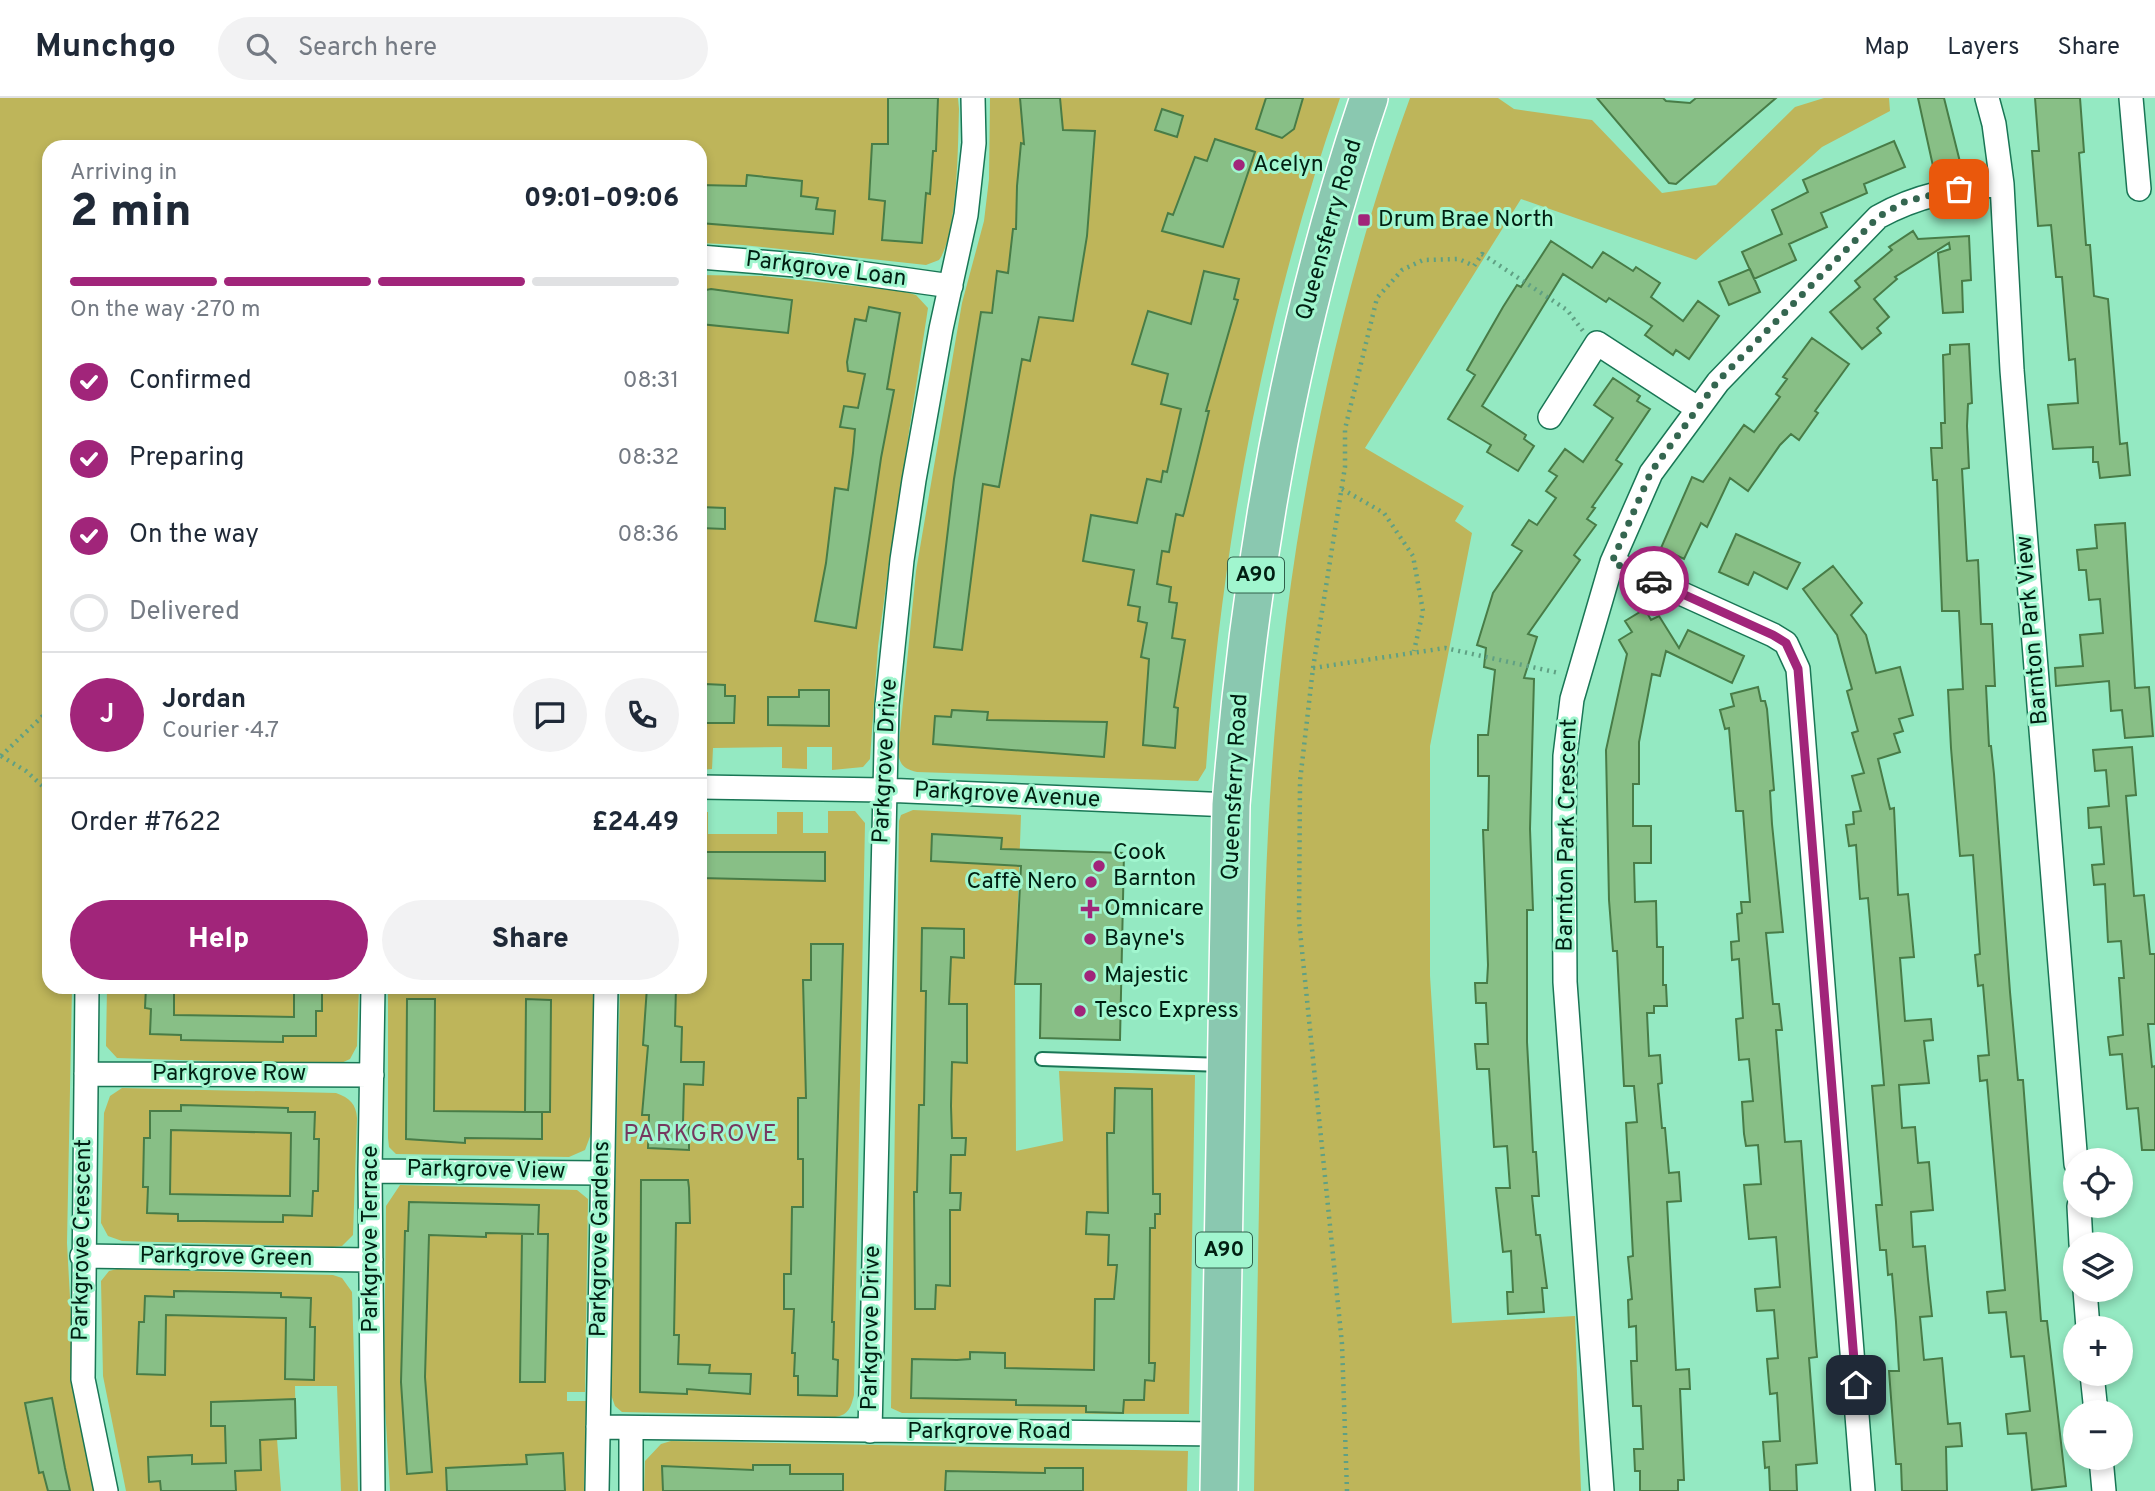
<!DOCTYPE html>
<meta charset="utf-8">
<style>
body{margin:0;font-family:Overpass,sans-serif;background:#f2f2f3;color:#1f2937;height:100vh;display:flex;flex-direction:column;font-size:26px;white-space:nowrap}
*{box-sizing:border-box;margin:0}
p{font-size:23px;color:#747a83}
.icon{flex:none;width:38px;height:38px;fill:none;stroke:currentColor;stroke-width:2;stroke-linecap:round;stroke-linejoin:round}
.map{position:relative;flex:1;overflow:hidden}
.panel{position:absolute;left:42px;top:42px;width:665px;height:854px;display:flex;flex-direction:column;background:#fff;border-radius:21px;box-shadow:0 4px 10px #0003}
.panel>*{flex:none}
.fabs{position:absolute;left:2063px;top:1050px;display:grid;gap:14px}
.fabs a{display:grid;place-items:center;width:70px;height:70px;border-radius:50%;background:#fff;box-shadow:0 4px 10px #0003;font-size:35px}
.pin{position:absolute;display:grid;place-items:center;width:60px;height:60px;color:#fff;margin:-30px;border-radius:14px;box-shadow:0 4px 10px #0006}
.courier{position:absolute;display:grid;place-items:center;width:70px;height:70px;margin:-35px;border:5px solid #a1257a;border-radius:50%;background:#fff;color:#222;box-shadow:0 2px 9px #0007}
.overview em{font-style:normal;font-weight:800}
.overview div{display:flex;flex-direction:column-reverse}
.overview{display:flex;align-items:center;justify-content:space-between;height:119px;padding:0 28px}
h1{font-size:46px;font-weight:800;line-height:52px}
.bar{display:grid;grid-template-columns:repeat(4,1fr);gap:10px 7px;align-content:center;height:84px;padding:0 28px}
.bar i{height:9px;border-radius:5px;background:#e0e1e3}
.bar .active{background:#a1257a}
.bar p{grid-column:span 4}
.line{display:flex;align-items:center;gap:18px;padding:0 28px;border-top:2px solid #e0e1e3}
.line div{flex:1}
.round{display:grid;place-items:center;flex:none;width:74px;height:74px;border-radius:37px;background:#f2f2f3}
ol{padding:0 28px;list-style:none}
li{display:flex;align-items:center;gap:21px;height:77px}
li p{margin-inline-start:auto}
li .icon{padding:7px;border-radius:50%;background:#a1257a;color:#fff;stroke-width:4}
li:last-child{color:#747a83}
li i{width:38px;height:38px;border:4px solid #e0e1e3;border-radius:50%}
.cta{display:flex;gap:14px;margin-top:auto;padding:14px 28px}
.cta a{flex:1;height:80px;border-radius:42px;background:#a1257a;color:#fff;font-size:28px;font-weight:800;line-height:80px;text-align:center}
.cta a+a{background:#f2f2f3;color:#1f2937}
header{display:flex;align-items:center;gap:42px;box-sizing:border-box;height:98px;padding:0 35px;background:#fff;border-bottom:2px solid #e0e1e3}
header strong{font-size:33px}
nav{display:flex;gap:38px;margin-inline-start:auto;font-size:24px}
.search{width:490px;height:63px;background:#f2f2f3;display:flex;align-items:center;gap:18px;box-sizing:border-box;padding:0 24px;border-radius:38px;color:#747a83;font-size:26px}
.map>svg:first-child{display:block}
.green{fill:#beb55a}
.building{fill:#88bf86;stroke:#487c47;stroke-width:2;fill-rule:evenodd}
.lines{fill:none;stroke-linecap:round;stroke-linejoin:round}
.service-casing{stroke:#197655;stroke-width:16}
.minor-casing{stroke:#197655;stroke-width:26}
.primary-casing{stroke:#fff;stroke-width:40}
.path{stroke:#5fa083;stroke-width:4.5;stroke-dasharray:2 5;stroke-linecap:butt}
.service{stroke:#fff;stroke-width:12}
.minor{stroke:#fff;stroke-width:23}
.primary{stroke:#8ac8b0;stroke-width:37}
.done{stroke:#346650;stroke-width:7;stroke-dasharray:0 12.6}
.route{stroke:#a1257a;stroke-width:9}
.poi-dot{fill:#a1257a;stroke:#a1f6cf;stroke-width:2.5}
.labels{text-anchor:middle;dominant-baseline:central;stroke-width:6;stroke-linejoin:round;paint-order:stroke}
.shield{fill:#a1f6cf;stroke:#30604b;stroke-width:2}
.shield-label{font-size:21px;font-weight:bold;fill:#001f12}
.poi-label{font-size:23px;fill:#001f12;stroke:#a1f6cf;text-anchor:start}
.street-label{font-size:23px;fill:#001f12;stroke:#a1f6cf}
.neighbourhood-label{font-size:24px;letter-spacing:2px;fill:#76385f;stroke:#a1f6cf}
</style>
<header>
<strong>Munchgo</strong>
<div class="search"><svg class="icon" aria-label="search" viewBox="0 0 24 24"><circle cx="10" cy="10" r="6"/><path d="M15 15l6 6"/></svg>Search here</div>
<nav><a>Map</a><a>Layers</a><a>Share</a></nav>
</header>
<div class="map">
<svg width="2155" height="1393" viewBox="0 0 2155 1393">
<rect width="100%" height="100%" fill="#94e9c2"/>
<path class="green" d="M0,0h958l1,11c-1,34 -1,126 -20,151l-13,5 -183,-20 -43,-2v-96h-651v840h23l-5,256 8,146 19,102h-94z
M990,0h350c-75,216 -118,442 -134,670l-8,13 -281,-9c-13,-3 -17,-7 -19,-19l18,-182 46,-268 22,-82 5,-42z
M1410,0h88l16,11 78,11 70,73 54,-8 79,-78 29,-9h65l1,13 -68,36 -126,113 -175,-61 -156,249 99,58 -9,15 17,12 -42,213v230l22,347 123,-7 6,175h-327c2,-135 5,-269 7,-404 2,-143 5,-288 21,-431 20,-184 64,-384 128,-558z
M700,177l61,1 141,15 14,4 12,13 -38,248 -12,90 -8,113 -7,8 -31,3v-23h-25v22l-25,-1v-21l-69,1 -1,21 -12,1z
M913,712l108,5 -6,169 1,167 47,-10 -4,-70 136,4 -6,339 -287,-1 -11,-5 8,-587 2,-6z
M828,713h27l10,12 -11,572c-3,12 -5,20 -19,22l-213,-5 -7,-6 -5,-14 10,-405h80v-175h8v22h69v-22h26v21h25z
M107,889h252l-2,59 -7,13 -13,6 -220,-7 -11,-12z
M388,889h206l-3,147 -6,16 -16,7 -173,-3 -7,-7 -1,-9z
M122,990l214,5c14,5 20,11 21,25l-4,117 -11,11 -9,1 -211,-6 -14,-5 -7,-13 3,-110 6,-17z
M400,1087l177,5 11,9 -3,193h-18v9h19l-2,90h-194l-6,-102 2,-183z
M117,1171l216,6 9,3 10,14 6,199h-17l-4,-105h-42l1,52 -19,1 4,52h-155l-23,-115 -2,-95 8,-10z
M671,1343l517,10 -1,40h-543l1,-30 16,-17z"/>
<path class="building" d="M888,0h50l-2,53h-3l-3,43 -4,-1 -4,50 -40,-3 3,-39 -16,-2 3,-55h16z
M1020,0h40l3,32 32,1 -8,105 -14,85 -34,-4 -9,44 -8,-2 -23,128 -16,-3 -21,166 -28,-3 20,-168 27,-167 11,1 5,-42 11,2 5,-44h3l1,-43 4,-43 3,1z
M1266,0h37l-9,31 -12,9 -26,-9z
M1597,0h66l3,3 24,2 6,-5h80l-100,86 -7,-1z
M1918,0h26l16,64 -27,4z
M2035,0h45l4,54 -5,1 7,92h4l4,51 14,3 12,145 7,-1 3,32 -30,3 -2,-16h-5v-15l-40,2 -5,-44 30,-2 -3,-44 -6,1 -7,-83h-6l-5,-52 -13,1 -6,-75h7z
M1162,11l21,7 -6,21 -22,-7z
M1215,41l40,13 -32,95 -61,-16 6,-18 5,2 22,-58 12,4z
M1894,43l11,26 -41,17 3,9 -46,20 6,14 -38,17 7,16 -42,19 -12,-27 40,-18 -10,-24 36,-18 -5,-12z
M747,77l55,6 -1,15 17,2 -2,11 19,2 -2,23 -133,-11v-38l46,1z
M1913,133l5,8 51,-3 2,44 -9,1 1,31 -20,1 -5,-60 12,-4 -1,-6 -54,34 2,2 -23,20 15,18 -12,11 4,5 -19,16 -32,-37 30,-25 -5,-6 37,-31 -3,-3z
M1551,143l41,27 11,-16 30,19 3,-4 24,16 -9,14 32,24 15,-20 21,15 -30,43 -13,-9 -3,5 -28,-20 7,-9 -43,-28 -3,4 -43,-28 -81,132 44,29 -2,4 10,7 -16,25 -31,-19 4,-7 -43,-26 27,-44 -8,-5 36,-63 14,-22 4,2z
M1750,171l10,23 -31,13 -10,-23z
M1204,173l35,8 -5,20 4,1 -32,111h3l-25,102 -1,3 -7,-2 -7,38 -7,-1 -5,33 14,3 -2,15 8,1 -5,35 13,2 -11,67 4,1 -3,40 -32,-3 6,-86 -8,-2 6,-34 -9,-2 2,-14 -12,-2 6,-35 -51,-9 8,-46 46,8 10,-44 14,3 2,-11 4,1 14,-63 -20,-5 7,-30 -36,-10 16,-53 43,13z
M711,191l81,11 -4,33 -88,-9v-33z
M869,209l31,6 -13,76 7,1 -13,68 -25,170 -41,-7 11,-58 9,-75 13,2 5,-37 2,-24 -15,-2 4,-21 14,2 7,-34 -17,-3 -1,-9 8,-43 11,2z
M1812,240l37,26 -34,47 3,2 -19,27 -8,-6 -11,11 -32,46 -18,-13 -23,49 -6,-4 -17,36 -23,-11 31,-71 11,5 41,-57 10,7 26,-35 -4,-3 11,-15 -4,-2z
M1969,246l3,59 -4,1 -1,22 2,42 -7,1 5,92 11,-1 3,64h11l3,62h-9l3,60h2l3,28 16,218 8,88h5l18,241h6l19,165 -34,4 -6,-57 -18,1 -2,-20 24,-3 -6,-55 -13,1 -5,-45 -17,1 -2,-21 18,-2 -18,-210 -7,1 -2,-25 11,-1 -6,-70 -5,1 -3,-31 5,-1 -7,-99 -13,1 -9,-108 -3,-58 15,-1 -4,-78h-17l-5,-131h-4l-2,-32h11l-1,-25h4l-2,-68 7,-1v-9z
M1613,280l27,18 -3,5 13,8 -34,51 6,4 -30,43 3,1 -8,11 9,6 -22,30 6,5 -52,74 9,3 -13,41 10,1 -4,150 3,81h-6v132l6,110h3l3,44h-7l4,39h4l7,53h-5l2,24 -36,2 -1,-22h6l-2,-41 -8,1 -7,-64h14l-3,-42 -13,1 -5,-78h-12l-2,-25h13l-2,-41h-10l-1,-20h12l1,-18 -5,-135h5l1,-54h-11v-41h10l7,-65 -11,-3 2,-19 -9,-3 16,-52 29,-42 -10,-6 17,-25 8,5 19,-27 -10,-7 11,-15 -8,-5 16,-22 18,13 30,-44 -19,-13z
M700,409l25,1v21l-25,-1z
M2125,425l10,165 14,-1 4,49 -28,2 -3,-28 -11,1 -2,-30 -53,5 -1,-18 28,-2 -3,-31 23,-2 -3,-34 -11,1 -3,-30h-7l-2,-20 20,-2 -2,-23z
M1736,436l64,29 -13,26 -33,-17 -6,13 -29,-13z
M1833,468l29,37 -11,12 15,20 10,38 24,-6 13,48 -14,4 4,12 -9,3 6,18 -22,7 12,50 4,-1 4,87 10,-1 6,63 -14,1 5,63 26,-2 2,21 -9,1 5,42 -30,2 3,43 13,-1 3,36 11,-1 4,48 -22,2 2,35 12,-1 3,33 4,37 -12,1 4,43 18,-2 6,66 12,-1 2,23 -16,1 1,44h-45l-1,-27h-5l-7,-93h10l-3,-49 -4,-48 -4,1 -2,-25h-6l-4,-45h6l-10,-119 12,-1 -16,-187 -8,1 -4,-54 -7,1 -3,-21 8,-1 -1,-12 8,-1 -9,-35 12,-3 -12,-40 6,-2 -11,-40 5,-2 -15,-54 -34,-46z
M1645,511l6,11 8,-4 20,32 9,-18 56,26 -12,27 -66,-32 -6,25 -8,-2 -13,68v42h-6v42h18v37h-17l1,39 21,-1 1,46h6v38h3l1,21h-13v7h-7l2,43 11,-1 2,28 -4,1 4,44h3l4,45 10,-1 2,29 -14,1 9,168 13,-1 1,20h-10l4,91h-6v11h-38v-20h-5l-1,-22h9l-2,-43h-8l-2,-45h6l-1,-35 -7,1 -1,-27 4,-1 -4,-42 5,-1 -7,-133 11,-1 -3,-36h-10l-7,-135h-4l-4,-51 -3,-150 21,-96 -8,-14 13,-8 -7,-11z
M705,586l20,1v11h10l-1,27h-34v-37z
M1758,589l3,14h4l2,8 7,81 -4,1 2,33 11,108 -17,1 7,71h6l3,26h-6l9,112 16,-1 15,205 1,11 -8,1 8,105 -21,2 1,26h-27l-1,-24 -4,1 -2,-26 17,-1 -3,-48 -7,1 -3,-35 11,-1 -4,-48 -17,1 -2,-22 25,-2 -4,-50 -27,2 -5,-54 17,-1 -3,-39 -12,1 -2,-12 -2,-32 11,-1 -4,-42 -10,1 -3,-41 7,-1 -4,-59 -7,1 -1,-18 8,-1 -2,-27 5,-1 -1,-11h9l-7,-91h-7l-7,-83 -4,1 -5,-19 14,-4 -3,-12z
M799,592h30v36l-61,-1v-28h31z
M952,612l36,2 -1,8 120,2 -3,35 -171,-13 2,-28 16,1z
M2132,649l4,48 -10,1 8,100 10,-1 6,59h5v70h-7l4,43 3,-1v84h-13l-4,-42 -11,1 -5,-55 -12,1 -2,-18 15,-2 -4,-57h5l-3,-37 -13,1 -3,-58 -11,1 -2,-20 12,-1 -3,-37 -12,1 -1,-20 21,-2 -3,-36 -11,1 -2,-21z
M932,736l70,4 -1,11 123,4 -4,187 -80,-2 1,-54h-26l6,-118 -90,-5z
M700,754h125v29l-125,-3z
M922,830l42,1v29l-13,-1 -2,47h18v59l-15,-1 -1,44 1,32h14l-1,17h-14l-1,38h11l-1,17h-10v76l-14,-1 -1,24h-20l-1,-117h3l2,-87h5l2,-114h-5z
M811,846h32l-11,378h2l-1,37 5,1 -1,36 -39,-1v-19h-4l1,-23h-3l2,-44h-10v-35h7l1,-67h11v-48h-5v-61h8l-3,-118h8z
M146,889h28v28l120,2v-30h28v24h-6v25h-33v6l-102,-2v-5l-31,-1 1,-25 -6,-1z
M647,889h29l-1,39 7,1 -1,35h23l-1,23 -19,-1 -1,39h6v27l-41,-2 1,-33h-7l6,-69 -5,-1z
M407,901h28l-1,112 91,1 1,-113 25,1 -1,112h-24h16v27l-77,-1v5l-59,-4z
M1115,990l37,1 1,105h7v20h-5v14h-5l-1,135h6l-1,18 -9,-1 -1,20h-20l-1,13 -37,-1v-6l-70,-1v-5l-105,-2 1,-39 45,1 13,-1v-7l35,1v15l89,2 1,-71h19l3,-34h-9l1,-30 -23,-1 1,-22 21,1 -1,-80h7z
M181,1007l107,3v4h27l-1,27h5l-1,52h-5l-1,25 -29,-1v7l-80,-1h-25v-7l-31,-1 1,-26h-5l1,-49h6v-27h31zM171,1032l120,3 -1,63 -120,-2z
M641,1082h47l1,8 1,35h-14l-2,112h5l-1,29 32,1 -1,8 42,1 -1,20 -63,-5v5l-47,-2z
M409,1104l130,3 -1,29h10l-3,148h-25l2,-148h12l-48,-1v4l-57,-2 -4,142 7,95 -25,2 -6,-92 4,-151h3z
M174,1193l107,2v4l30,1 -1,29h5l-1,53 -29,-1 1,-61 -120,-3 -1,60 -28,-1 2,-52h5l1,-26 29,1z
M52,1300l13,70 5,23h-22l-5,-19 -4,1 -14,-70z
M295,1301l1,39 -36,2 1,30 -26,1 1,20h-75l-1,-10 -11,1 -1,-25 44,-2v9l34,-1 -1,-37h-14v-24z
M563,1355l2,38h-118l-1,-23 81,-4 -1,-9z
M753,1367h37v9h53v17h-180l-1,-25 91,4z
M1045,1370h38v23h-138l1,-20 99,2z"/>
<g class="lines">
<defs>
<path id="service" d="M1042,961l181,6"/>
<path id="minor" d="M1987,0l7,26 8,60 10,186 64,794
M2131,0l8,91
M700,159l109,9 142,20
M1550,319l47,-74 100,65
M1612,464l161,73 13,8 12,26 65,822
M700,689l183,3 348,15
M87,889l-4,392 23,112
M86,976l286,1
M370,1073l232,2
M2079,1108l2,38
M82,1158l289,4
M2085,1192l3,38
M2092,1276l4,38
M598,1329l623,7
M631,1330v63
M870,1333l17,-726 15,-145 12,-80 27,-151 25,-114 8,-72 -1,-45
M2101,1360l3,33
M373,1393l-3,-320 3,-184
M597,1393l9,-504
M1602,1393l-37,-509 -1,-158 1,-68 7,-57 40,-137 39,-89 67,-91 160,-165c39,-22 79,-29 124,-33"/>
<path id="primary" d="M1219,1393l12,-686c19,-241 60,-478 138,-707"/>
</defs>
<use href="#service" class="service-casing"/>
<use href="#minor" class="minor-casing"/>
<use href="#primary" class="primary-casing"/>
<path class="path" d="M1342,391l42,24 29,43 10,55 -9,40
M1313,570l132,-20 114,25
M1,658l48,-46
M1,658l25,15 23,21
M1347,1393l-5,-147 -43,-423 1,-140 13,-113 32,-201v-38l32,-131 25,-28 21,-10 36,-1 15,7 8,-12 85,56 16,21"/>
<use href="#service" class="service"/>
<use href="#minor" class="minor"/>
<use href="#primary" class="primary"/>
</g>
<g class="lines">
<path class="done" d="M1654,483l-42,-19 39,-90 66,-90 161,-165 28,-16 53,-12"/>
<path class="route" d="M1654,483l119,54 13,8 12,26 58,716"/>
</g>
<g class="poi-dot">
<circle cx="1239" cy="67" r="7"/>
<rect x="1357" y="115" width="14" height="14" rx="3.5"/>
<circle cx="1099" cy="768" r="7"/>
<circle cx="1091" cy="784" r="7"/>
<path d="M1086.5 800.5h7v7h7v7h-7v7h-7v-7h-7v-7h7z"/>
<circle cx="1090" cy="841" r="7"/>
<circle cx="1090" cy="878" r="7"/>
<circle cx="1080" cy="913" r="7"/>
</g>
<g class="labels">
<g class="shield">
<rect x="1228" y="459.5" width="56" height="35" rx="5"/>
<rect x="1196" y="1134.5" width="56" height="35" rx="5"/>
</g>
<g class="shield-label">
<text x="1256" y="477">A90</text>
<text x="1224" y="1152">A90</text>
</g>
<g class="poi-label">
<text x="1253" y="67">Acelyn</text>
<text x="1378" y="122">Drum Brae North</text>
<text x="1113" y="755">Cook<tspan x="1113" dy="26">Barnton</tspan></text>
<text x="1077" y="784" text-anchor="end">Caffè Nero</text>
<text x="1104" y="811">Omnicare</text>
<text x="1104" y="841">Bayne's</text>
<text x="1104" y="878">Majestic</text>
<text x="1094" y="913">Tesco Express</text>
</g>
<g class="street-label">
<text transform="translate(1330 132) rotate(-74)">Queensferry Road</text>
<text transform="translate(826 172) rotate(7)">Parkgrove Loan</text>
<text transform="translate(2033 532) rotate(-95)">Barnton Park View</text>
<text transform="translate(886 663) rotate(-87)">Parkgrove Drive</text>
<text transform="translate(1236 689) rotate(-87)">Queensferry Road</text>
<text transform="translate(1007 698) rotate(3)">Parkgrove Avenue</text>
<text transform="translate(1568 737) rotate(-89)">Barnton Park Crescent</text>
<text x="229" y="976">Parkgrove Row</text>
<text transform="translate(486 1073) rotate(1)">Parkgrove View</text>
<text transform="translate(371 1141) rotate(-90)">Parkgrove Terrace</text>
<text transform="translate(601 1141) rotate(-89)">Parkgrove Gardens</text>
<text transform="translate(83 1142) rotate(-89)">Parkgrove Crescent</text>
<text transform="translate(226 1160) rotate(1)">Parkgrove Green</text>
<text transform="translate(872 1230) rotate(-89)">Parkgrove Drive</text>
<text x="989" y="1334">Parkgrove Road</text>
</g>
<g class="neighbourhood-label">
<text x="701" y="1037">PARKGROVE</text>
</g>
</g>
</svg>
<div class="fabs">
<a><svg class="icon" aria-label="locate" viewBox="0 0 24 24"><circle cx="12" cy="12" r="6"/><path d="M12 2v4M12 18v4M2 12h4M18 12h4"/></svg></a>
<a><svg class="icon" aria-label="layers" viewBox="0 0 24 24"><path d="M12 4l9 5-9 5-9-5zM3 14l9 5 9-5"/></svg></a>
<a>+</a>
<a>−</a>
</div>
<div class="pin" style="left:1959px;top:91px;background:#ea580c"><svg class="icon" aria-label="bag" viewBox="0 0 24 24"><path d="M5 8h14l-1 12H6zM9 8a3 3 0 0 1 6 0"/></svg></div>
<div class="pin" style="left:1856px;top:1287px;background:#1f2937"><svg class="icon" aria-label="home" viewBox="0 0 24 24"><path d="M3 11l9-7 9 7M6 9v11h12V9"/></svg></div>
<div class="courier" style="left:1654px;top:483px"><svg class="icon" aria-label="car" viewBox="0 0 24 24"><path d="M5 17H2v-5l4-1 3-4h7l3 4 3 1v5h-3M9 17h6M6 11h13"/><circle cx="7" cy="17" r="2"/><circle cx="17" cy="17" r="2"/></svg></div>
<section class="panel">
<div class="overview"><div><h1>2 min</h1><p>Arriving in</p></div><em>09:01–09:06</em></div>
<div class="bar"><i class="active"></i><i class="active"></i><i class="active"></i><i></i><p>On the way · 270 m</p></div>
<ol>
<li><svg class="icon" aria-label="check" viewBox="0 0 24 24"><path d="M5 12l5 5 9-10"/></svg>Confirmed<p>08:31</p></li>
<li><svg class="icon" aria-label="check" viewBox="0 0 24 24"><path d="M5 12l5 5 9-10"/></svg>Preparing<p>08:32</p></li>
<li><svg class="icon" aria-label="check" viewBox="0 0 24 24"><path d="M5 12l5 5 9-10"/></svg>On the way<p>08:36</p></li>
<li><i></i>Delivered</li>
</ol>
<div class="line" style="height:126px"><b class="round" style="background:#a1257a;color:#fff">J</b><div><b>Jordan</b><p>Courier · 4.7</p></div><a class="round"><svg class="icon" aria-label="chat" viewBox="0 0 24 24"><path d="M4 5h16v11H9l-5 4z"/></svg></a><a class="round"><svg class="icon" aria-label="phone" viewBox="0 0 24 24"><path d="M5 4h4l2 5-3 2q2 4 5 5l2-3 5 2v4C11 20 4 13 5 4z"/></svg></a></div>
<div class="line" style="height:91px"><div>Order #7622</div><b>£24.49</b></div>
<div class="cta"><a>Help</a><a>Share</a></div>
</section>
</div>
